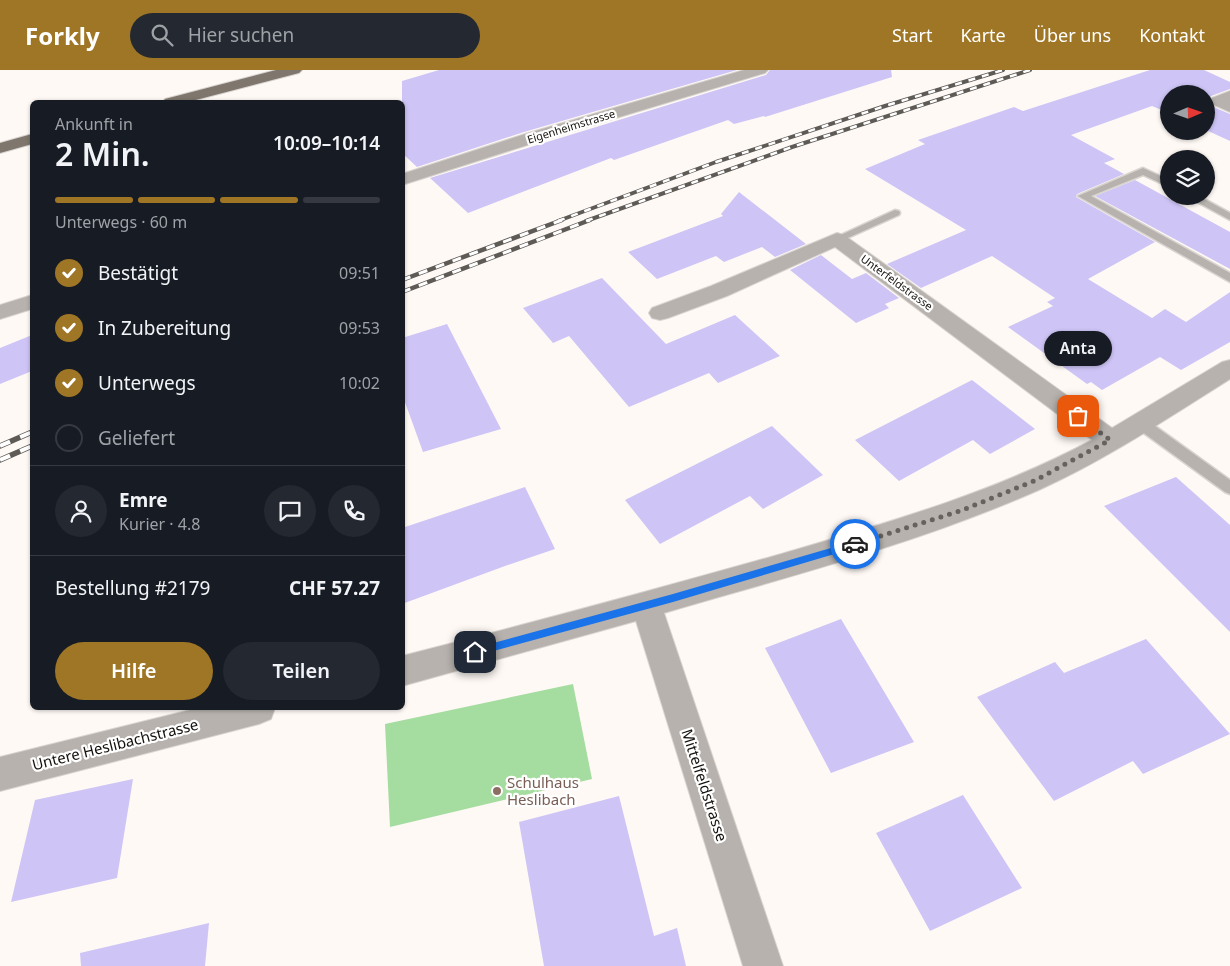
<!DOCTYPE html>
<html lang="de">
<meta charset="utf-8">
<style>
body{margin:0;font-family:"Noto Sans",sans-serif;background:#242831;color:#f1f3f6;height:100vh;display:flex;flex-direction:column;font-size:19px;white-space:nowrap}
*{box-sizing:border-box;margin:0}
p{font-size:16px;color:#9ea1a6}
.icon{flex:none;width:28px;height:28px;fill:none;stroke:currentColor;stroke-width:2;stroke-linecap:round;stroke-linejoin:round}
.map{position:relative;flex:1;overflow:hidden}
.sheet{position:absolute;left:30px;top:30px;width:375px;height:610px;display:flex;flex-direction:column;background:#171b24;border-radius:8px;box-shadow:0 1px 4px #0004}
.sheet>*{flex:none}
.needle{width:32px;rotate:88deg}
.controls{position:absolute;left:1160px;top:15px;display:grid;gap:10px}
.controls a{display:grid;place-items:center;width:55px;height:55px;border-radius:50%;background:#171b24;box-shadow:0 1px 4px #0004;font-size:25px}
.pin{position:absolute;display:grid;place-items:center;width:42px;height:42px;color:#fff;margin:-21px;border-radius:10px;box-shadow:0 2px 8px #0006}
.courier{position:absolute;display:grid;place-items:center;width:50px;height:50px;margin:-25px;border:4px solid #1a73e8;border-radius:50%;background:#fff;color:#222;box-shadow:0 1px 6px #0007}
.bubble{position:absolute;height:35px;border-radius:18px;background:#171b24;box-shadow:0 1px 4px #0004;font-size:16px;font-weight:600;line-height:35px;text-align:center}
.summary em{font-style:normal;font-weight:600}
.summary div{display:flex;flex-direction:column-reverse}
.summary{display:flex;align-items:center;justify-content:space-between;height:85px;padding:0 25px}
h1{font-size:32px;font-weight:600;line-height:38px}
.bar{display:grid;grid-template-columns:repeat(4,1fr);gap:8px 5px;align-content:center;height:60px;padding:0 25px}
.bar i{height:6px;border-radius:4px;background:#363941}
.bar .on{background:#9f7625}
.bar p{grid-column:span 4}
.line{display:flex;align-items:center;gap:12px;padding:0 25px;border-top:1px solid #363941}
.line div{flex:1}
.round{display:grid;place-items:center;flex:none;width:52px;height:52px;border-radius:26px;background:#242831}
ol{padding:0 25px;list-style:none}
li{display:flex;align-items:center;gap:15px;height:55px}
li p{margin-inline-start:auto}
li .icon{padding:5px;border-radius:50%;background:#9f7625;color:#fff;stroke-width:4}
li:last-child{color:#9ea1a6}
li i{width:28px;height:28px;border:2px solid #363941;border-radius:50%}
.action{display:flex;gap:10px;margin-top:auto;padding:10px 25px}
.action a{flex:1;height:58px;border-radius:30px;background:#9f7625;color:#fff;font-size:20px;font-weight:600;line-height:58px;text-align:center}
.action a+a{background:#242831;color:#f1f3f6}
header{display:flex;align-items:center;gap:30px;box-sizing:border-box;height:70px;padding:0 25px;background:#9f7625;color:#fff}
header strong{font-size:24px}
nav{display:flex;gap:28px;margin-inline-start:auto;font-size:18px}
.search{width:350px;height:45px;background:#242831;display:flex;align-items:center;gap:12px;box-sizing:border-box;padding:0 18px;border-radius:28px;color:#9ea1a6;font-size:19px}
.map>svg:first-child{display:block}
.green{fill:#a5dc9f}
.building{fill:#cec5f6}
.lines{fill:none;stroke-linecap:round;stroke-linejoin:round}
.service-casing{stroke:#d9d4d0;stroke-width:3}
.minor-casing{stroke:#d9d4d0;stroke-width:2}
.primary-casing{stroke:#d9d4d0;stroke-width:2}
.service{fill:#b7b2ad;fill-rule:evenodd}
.minor{fill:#b7b2ad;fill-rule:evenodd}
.primary{fill:#7f776e;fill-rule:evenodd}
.rail-far2-casing{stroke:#5e5a56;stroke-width:4}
.rail-far1-casing{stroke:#5e5a56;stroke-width:4.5}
.rail-casing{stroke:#5e5a56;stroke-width:5.5}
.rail-far2{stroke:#fff;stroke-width:2.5;stroke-dasharray:7;stroke-linecap:butt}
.rail-far1{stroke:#fff;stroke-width:3;stroke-dasharray:9;stroke-linecap:butt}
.rail{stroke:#fff;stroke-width:4;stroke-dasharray:11;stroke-linecap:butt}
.route{fill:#1a73e8}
.done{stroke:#67625e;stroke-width:5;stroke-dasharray:0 9}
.education-dot{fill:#8d6e63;stroke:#fff;stroke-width:2}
.labels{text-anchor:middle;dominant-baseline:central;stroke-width:4.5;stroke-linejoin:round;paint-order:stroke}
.far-street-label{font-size:11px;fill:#15110d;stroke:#fff}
.near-street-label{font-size:15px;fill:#15110d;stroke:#fff}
.near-education-label{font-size:15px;fill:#785e54;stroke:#fff;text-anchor:start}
</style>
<header>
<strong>Forkly</strong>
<div class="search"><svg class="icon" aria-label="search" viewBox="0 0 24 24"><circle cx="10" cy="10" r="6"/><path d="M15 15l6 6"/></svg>Hier suchen</div>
<nav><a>Start</a><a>Karte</a><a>Über uns</a><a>Kontakt</a></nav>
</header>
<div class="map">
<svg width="1230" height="896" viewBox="0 0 1230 896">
<rect width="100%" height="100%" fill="#fef9f5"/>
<path class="green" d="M573,614l19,95 -202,48 -5,-103z"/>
<path class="building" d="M439,0h298l-213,62 -107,35 -15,-14v-72z
M770,0h121l1,7 -127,40 -1,-1 -30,8 -6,-4 -114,40 -3,-2 -143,55 -38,-35 336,-103z
M1150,0h54l26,12v7l-19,7 -3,4 3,6 19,8v27l-24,-11v-36h-37v19l-17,-7 -81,29 44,24 -11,4 20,11 -47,20 -1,3 79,45 -67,37 64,39 13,-9 21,13 44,-30v50l-49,28 -21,-13 -58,33 -11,-8 -4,2 -79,-57 45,-21 -6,-4 8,-4 -63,-42 -71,32 -34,-24 79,-34 -101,-61 60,-25 -7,-4 96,-33 9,4z
M1135,110l95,52v37l-135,-73z
M739,122l67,52 -31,13 -13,-10 -38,15 -8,-6 -59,23 -29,-27 95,-36 -2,-2z
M821,185l31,24 14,-6 33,25 -14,6 4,4 -33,15 -66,-53z
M602,208l64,66 69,-29 45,41 -62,27 -9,-10 -80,34 -60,-71 -16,7 -30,-35z
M447,254l54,105 -78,23 -21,-58v-56z
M32,265v36l-32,13v-36z
M972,310l63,49 -45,25 -17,-14 -74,41 -44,-41z
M772,356l51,49 -60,34 -13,-13 -90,48 -35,-44z
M1176,407l54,48v107l-126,-126z
M525,417l30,62 -50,17 -103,38v-76z
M841,549l73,123 -83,31 -66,-125z
M1146,569l84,95 -87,40 -10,-13 -79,40 -77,-104 78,-35 9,11z
M133,709l-16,99 -106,24 24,-102z
M963,725l59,93 -92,43 -54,-98z
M619,726l35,140 23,-8 9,38h-142l-25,-144z
M209,853l-4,43h-124l-1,-13z"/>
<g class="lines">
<defs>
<path id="service" d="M1143,98l26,12v7l-26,-12 -52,21 139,77v9l-152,-86z
M1186,126h13l31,17v7z
M895,140l4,1 1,2 -1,2 -58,26h-8l-1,-2z
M1139,347l5,1 86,62v14l-5,-2 -91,-66 -2,-4 2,-4z"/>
<path id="minor" d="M744,0h24l-3,3 -228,69 -135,43v-11l123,-40z
M1230,21v21l-18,-8 -2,-3 2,-3z
M837,163l7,2 268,193 110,-66 8,-2v19c-62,39 -123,80 -189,110 -121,54 -251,87 -377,124l119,353h-40l-107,-345 -234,65v-30c125,-32 248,-65 372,-100 109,-32 217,-62 318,-116l-257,-193 -108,49 -59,22 -8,2 -8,-2 -3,-5 3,-5 59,-22z
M32,225v14l-32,10v-14z
M198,638h77l-4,11 -12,5 -259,67v-34z"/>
<path id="primary" d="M276,0h26l-3,3 -111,29h-25l2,-3z
M32,64v10l-32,9v-10z"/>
</defs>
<use href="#service" class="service-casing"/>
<use href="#minor" class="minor-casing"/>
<use href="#primary" class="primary-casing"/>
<use href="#service" class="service"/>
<use href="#minor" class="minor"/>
<use href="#primary" class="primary"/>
<defs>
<path id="rail-far2" d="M558,151l158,-59 169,-56 118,-36
M586,151l206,-74 238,-77"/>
<path id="rail-far1" d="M402,210l160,-60
M402,222l188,-72"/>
<path id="rail" d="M0,376l32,-14
M0,390l32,-14"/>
</defs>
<use href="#rail-far2" class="rail-far2-casing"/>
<use href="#rail-far1" class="rail-far1-casing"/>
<use href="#rail" class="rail-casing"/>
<use href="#rail-far2" class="rail-far2"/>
<use href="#rail-far1" class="rail-far1"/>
<use href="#rail" class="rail"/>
</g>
<path class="route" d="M855,471l3,1v5l-185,55 -198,54 -4,-4 4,-4 198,-54z"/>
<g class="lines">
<path class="done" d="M855,474l105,-33 74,-30 76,-41 -32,-24"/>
</g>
<circle class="education-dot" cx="497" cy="721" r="5"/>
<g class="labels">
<g class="far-street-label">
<text transform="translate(571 56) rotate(-17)">Eigenheimstrasse</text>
<text transform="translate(897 212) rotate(36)">Unterfeldstrasse</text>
</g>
<g class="near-street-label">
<text transform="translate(115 674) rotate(-14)">Untere Heslibachstrasse</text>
<text transform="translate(705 715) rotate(72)">Mittelfeldstrasse</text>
</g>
<g class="near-education-label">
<text x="507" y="712">Schulhaus<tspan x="507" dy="17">Heslibach</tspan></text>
</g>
</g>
</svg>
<div class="controls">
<a><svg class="needle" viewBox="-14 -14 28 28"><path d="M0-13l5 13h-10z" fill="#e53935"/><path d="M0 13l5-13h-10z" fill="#9ea1a6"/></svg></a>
<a><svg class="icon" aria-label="layers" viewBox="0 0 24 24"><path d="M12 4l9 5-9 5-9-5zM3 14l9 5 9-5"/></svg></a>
</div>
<div class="pin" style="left:1078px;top:346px;background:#ea580c"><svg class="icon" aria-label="bag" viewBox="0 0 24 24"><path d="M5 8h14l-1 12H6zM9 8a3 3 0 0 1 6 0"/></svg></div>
<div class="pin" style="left:475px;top:582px;background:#1f2937"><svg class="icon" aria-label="home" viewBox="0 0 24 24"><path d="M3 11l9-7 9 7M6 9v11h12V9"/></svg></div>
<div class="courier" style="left:855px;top:474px"><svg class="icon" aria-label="car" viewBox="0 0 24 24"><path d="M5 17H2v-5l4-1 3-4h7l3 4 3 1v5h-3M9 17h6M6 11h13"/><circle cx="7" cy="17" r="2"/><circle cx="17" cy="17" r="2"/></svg></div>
<div class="bubble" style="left:1044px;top:261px;width:68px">Anta</div>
<section class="sheet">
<div class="summary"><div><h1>2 Min.</h1><p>Ankunft in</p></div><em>10:09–10:14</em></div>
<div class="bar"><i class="on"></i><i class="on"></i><i class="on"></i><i></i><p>Unterwegs · 60 m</p></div>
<ol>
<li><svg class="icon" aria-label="check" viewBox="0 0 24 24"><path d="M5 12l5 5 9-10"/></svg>Bestätigt<p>09:51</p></li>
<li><svg class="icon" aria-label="check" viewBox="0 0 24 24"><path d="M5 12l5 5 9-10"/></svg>In Zubereitung<p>09:53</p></li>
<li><svg class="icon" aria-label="check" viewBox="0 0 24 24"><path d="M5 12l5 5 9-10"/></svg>Unterwegs<p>10:02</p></li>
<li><i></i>Geliefert</li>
</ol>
<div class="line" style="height:90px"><a class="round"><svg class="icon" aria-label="person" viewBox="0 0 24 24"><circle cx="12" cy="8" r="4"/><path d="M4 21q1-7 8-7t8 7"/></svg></a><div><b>Emre</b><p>Kurier · 4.8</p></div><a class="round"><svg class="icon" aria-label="chat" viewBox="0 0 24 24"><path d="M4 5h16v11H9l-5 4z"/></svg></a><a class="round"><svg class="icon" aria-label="phone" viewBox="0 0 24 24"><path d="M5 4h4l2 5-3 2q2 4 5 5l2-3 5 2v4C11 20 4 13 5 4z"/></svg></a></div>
<div class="line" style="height:65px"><div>Bestellung #2179</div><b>CHF 57.27</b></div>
<div class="action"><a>Hilfe</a><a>Teilen</a></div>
</section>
</div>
